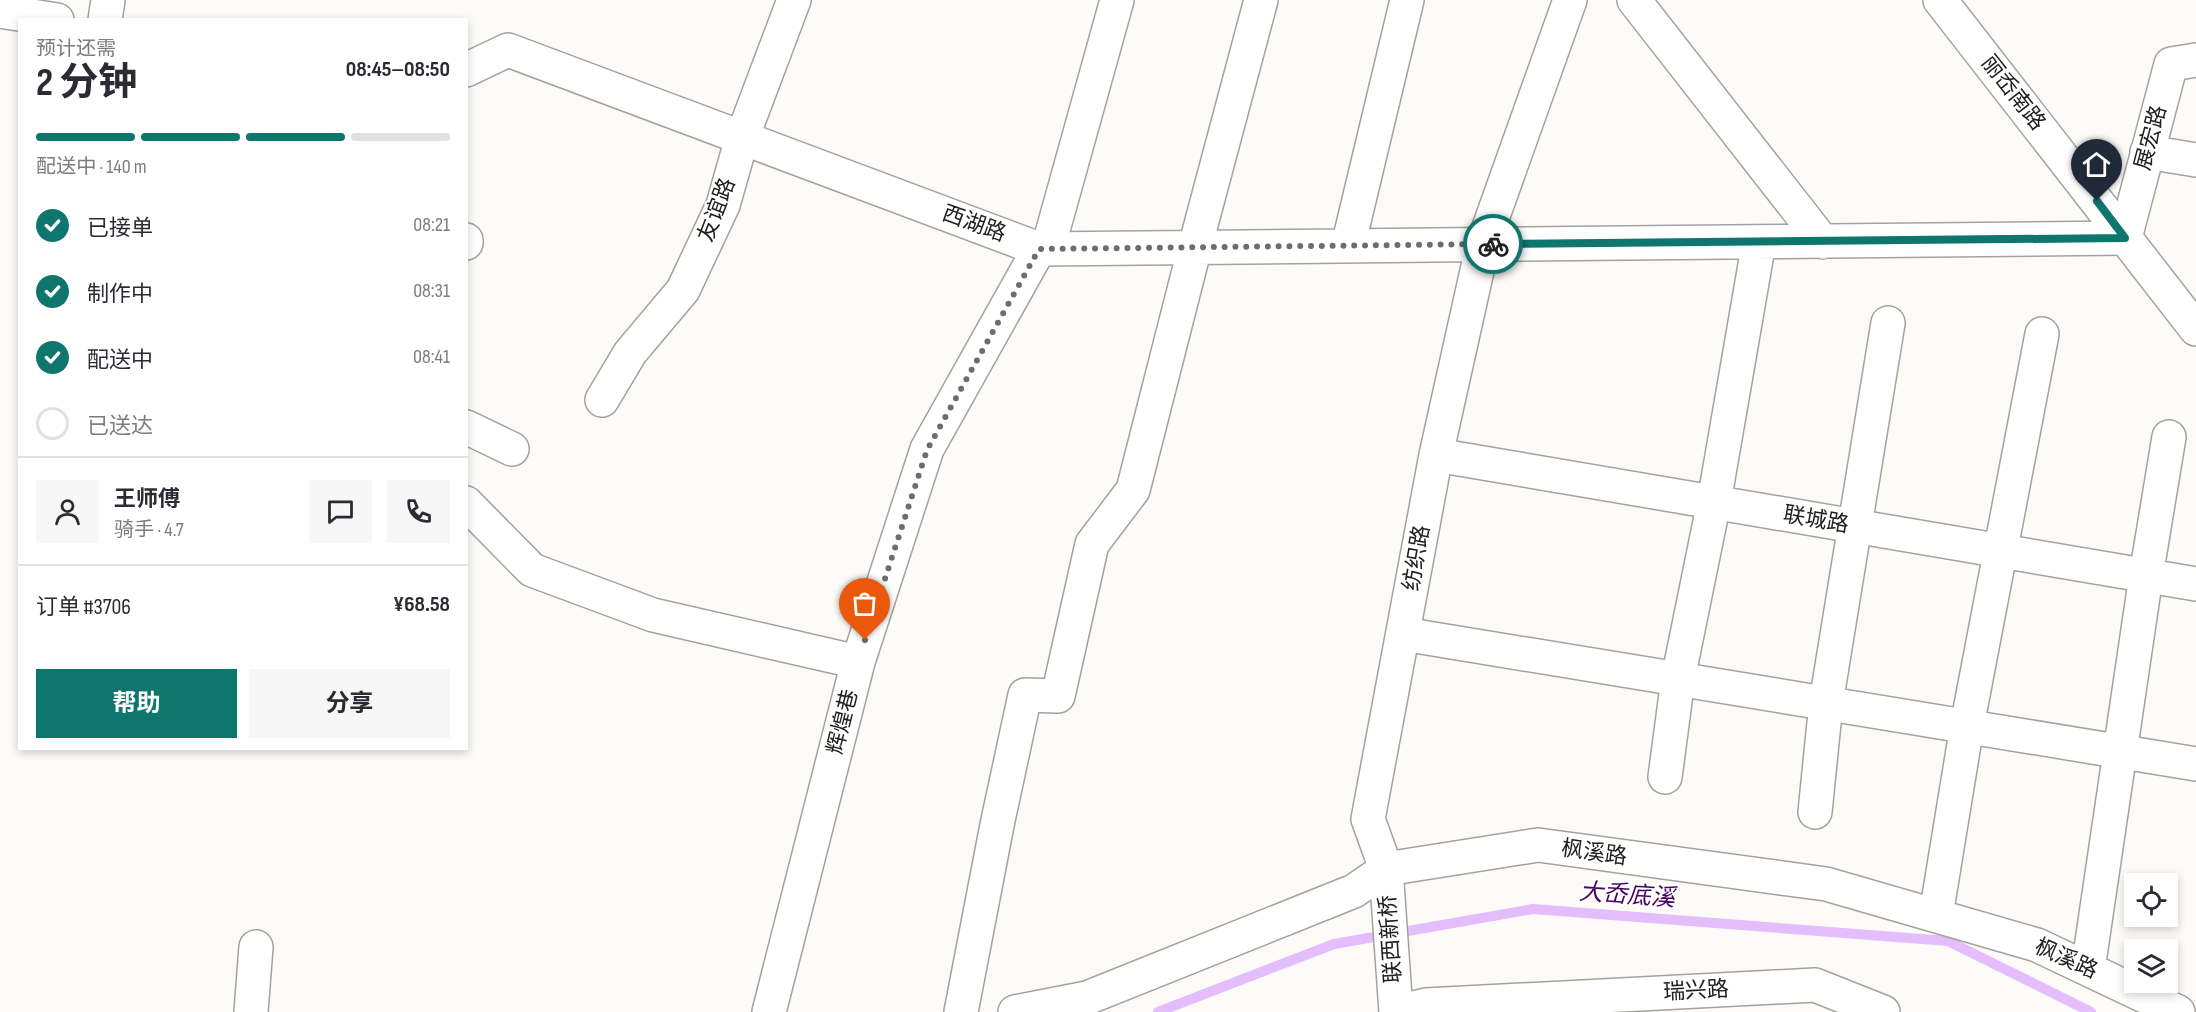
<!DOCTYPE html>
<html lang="zh">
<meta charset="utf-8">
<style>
body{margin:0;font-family:"Sofia Sans Condensed","Noto Sans SC",sans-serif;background:#f7f7f7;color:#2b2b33;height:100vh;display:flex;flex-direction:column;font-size:22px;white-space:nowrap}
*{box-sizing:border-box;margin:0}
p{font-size:20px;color:#7c7c81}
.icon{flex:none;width:33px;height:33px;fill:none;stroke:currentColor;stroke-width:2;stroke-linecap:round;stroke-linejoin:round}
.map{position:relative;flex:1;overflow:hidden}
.sheet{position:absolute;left:18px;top:18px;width:450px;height:732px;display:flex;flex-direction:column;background:#fff;border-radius:0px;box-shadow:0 3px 9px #0003}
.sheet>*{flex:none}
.controls{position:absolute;left:2124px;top:873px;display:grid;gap:12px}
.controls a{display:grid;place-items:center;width:54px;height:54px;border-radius:0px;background:#fff;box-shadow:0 3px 9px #0003;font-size:30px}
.pin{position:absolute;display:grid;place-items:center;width:51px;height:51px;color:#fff;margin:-62px -26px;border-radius:50% 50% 50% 0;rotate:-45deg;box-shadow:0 0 6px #0007}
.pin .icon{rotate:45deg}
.courier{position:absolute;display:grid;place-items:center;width:60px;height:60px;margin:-30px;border:4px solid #0f766e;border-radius:50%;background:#fff;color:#222;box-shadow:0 2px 8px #0007}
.headline em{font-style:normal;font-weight:700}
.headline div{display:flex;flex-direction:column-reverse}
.headline{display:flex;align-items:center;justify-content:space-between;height:102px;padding:0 18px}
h1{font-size:39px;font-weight:700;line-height:45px}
.bar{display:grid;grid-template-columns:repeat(4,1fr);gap:9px 6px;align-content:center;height:72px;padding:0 18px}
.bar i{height:8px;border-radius:4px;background:#e1e1e2}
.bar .on{background:#0f766e}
.bar p{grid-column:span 4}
.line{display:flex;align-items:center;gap:15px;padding:0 18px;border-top:2px solid #e1e1e2}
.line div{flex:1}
.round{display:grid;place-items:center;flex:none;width:63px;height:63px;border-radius:0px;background:#f7f7f7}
ol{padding:0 18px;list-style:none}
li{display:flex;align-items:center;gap:18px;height:66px}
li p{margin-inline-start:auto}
li .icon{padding:6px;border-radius:50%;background:#0f766e;color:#fff;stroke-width:4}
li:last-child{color:#7c7c81}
li i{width:33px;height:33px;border:3px solid #e1e1e2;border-radius:50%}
.primary-button{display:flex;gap:12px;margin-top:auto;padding:12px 18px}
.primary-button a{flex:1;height:69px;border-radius:0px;background:#0f766e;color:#fff;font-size:24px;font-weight:700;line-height:69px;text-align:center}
.primary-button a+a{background:#f7f7f7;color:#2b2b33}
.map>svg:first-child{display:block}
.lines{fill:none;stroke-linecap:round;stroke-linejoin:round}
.stream{stroke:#e4bdfc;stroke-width:10}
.minor-casing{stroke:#a3a29f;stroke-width:36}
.major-casing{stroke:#a3a29f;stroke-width:36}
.minor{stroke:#fff;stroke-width:33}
.major{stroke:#fff;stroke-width:33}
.done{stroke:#6d6d6b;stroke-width:6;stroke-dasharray:0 10.8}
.route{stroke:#0f766e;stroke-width:8}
.labels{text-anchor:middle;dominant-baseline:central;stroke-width:4.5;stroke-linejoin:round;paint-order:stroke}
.street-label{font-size:22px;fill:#20201f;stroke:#fff}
.water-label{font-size:24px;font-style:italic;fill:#470363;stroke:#fff}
</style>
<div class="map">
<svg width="2196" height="1012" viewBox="0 0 2196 1012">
<rect width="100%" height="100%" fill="#fdfbf8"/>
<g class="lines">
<path class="stream" d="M1158,1012l176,-68 199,-35 415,32 143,71"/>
<defs>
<path id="minor" d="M1634,0l189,242
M0,11l57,9
M105,20l3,-20
M466,70l42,-20 531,199 1086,-11 46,-174 25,-4
M2147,152l49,8
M466,240v3
M1348,246l59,-246
M1048,248l69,-248
M602,400l28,-47 53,-63 40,-85 19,-67 52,-138
M466,427l46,22
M1436,455l760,129
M466,503l66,67 121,45 205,47
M1403,634l793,130
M1665,777l13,-98 36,-177 45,-260
M1815,812l11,-109 62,-380
M1936,915l31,-189 75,-392
M2088,969l58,-393 23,-139
M251,1012l5,-65
M769,1012l89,-350 69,-213 112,-200
M961,1012l36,-187 28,-130 33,1 34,-152 41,-54 62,-243 66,-247
M1015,1012l72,-14 267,-107 32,-22 152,-24 288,39 211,61 141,67
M1396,1012l-10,-143 -18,-50 68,-364 47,-211 87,-244
M1397,1012l29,-7 389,-20 68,27"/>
<path id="major" d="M1940,0l256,329"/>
</defs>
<use href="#minor" class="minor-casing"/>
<use href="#major" class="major-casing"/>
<use href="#minor" class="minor"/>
<use href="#major" class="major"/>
</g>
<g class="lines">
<path class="done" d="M865,640l62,-190 112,-201 454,-5"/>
<path class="route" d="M1493,244l632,-6 -28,-37"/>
</g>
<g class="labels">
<g class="street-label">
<text transform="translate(2013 93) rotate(52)">丽岙南路</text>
<text transform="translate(2151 138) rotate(-75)">展宏路</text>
<text transform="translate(717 210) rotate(-69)">友谊路</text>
<text transform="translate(974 224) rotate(20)">西湖路</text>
<text transform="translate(1816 520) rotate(10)">联城路</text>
<text transform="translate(1417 558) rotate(-80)">纺织路</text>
<text transform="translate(843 722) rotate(-76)">辉煌巷</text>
<text transform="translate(1594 853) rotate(8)">枫溪路</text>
<text transform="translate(1391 939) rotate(-94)">联西新桥</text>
<text transform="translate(2066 959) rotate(24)">枫溪路</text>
<text transform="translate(1696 991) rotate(-3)">瑞兴路</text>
</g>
<g class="water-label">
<text transform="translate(1627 895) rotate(4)">大岙底溪</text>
</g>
</g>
</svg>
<div class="controls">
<a><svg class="icon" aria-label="locate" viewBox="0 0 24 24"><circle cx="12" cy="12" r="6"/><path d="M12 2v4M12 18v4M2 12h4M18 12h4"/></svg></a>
<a><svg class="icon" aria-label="layers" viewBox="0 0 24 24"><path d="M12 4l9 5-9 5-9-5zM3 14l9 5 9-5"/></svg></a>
</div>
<div class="pin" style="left:865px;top:640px;background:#ea580c"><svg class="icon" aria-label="bag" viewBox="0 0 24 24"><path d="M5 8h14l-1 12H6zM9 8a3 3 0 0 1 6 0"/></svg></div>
<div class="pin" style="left:2097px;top:201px;background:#1f2937"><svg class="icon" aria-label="home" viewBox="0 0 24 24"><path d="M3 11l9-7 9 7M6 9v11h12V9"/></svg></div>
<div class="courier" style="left:1493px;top:244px"><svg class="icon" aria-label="bike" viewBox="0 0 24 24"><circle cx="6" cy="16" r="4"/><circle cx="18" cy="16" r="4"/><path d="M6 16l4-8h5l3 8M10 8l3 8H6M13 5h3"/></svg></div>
<section class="sheet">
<div class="headline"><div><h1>2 分钟</h1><p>预计还需</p></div><em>08:45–08:50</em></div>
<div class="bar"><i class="on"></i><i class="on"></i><i class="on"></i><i></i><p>配送中 · 140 m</p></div>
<ol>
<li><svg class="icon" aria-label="check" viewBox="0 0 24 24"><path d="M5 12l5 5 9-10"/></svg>已接单<p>08:21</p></li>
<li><svg class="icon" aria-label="check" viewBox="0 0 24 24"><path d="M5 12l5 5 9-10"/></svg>制作中<p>08:31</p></li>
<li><svg class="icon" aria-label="check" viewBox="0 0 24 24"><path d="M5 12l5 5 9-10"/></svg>配送中<p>08:41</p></li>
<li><i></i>已送达</li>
</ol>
<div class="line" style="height:108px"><a class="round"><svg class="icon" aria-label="person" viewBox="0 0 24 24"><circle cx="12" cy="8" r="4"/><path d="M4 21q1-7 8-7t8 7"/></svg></a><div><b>王师傅</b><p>骑手 · 4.7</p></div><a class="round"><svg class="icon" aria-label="chat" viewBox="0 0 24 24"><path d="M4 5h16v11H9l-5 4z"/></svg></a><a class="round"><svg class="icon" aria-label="phone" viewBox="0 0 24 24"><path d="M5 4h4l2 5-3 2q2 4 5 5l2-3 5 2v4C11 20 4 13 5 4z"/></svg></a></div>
<div class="line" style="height:78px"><div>订单 #3706</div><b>¥68.58</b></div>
<div class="primary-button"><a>帮助</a><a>分享</a></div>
</section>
</div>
